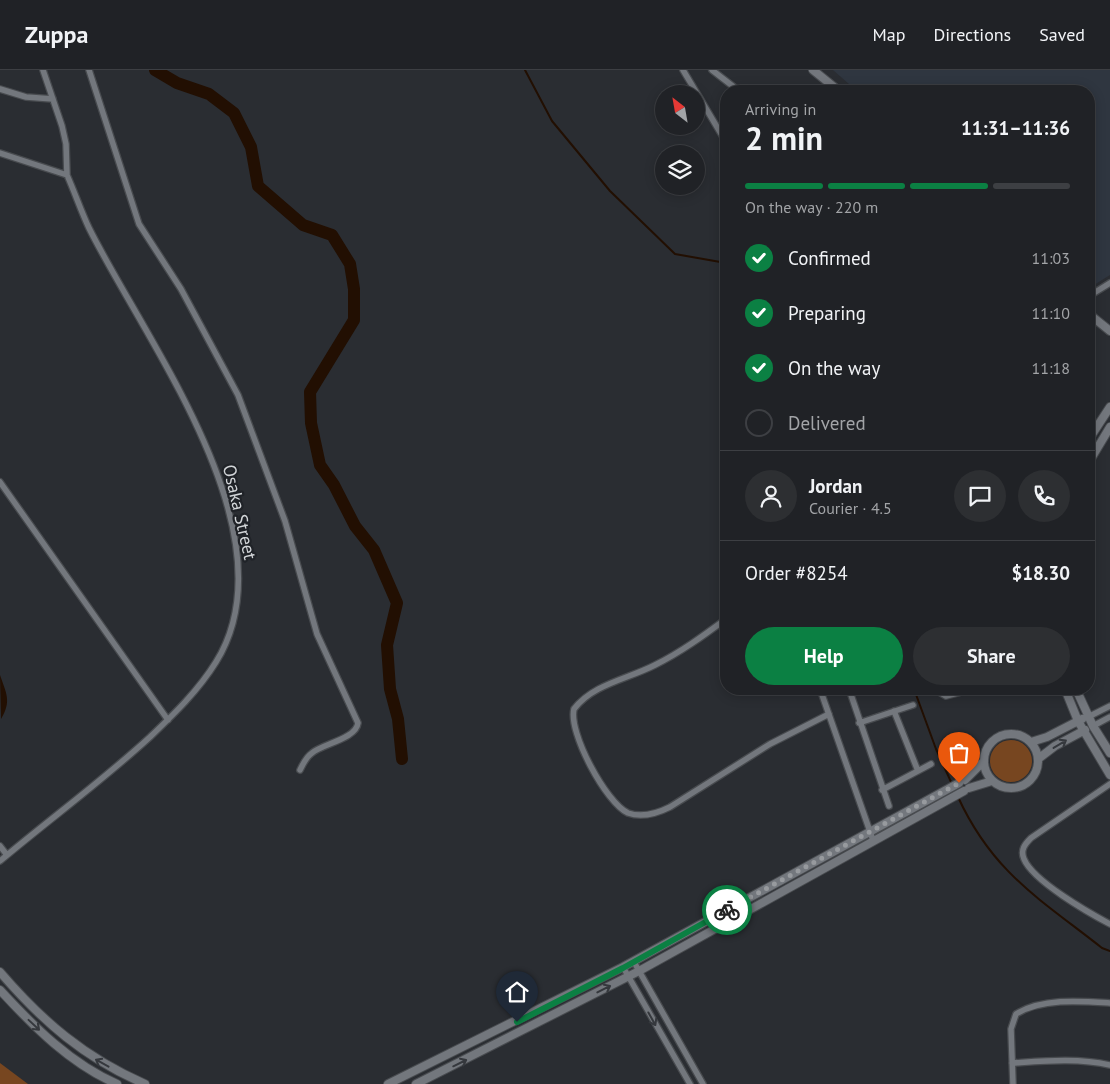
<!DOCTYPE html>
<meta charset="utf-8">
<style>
body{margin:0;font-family:"PT Sans",sans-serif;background:#2d2f32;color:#f1f3f6;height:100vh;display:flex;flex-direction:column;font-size:19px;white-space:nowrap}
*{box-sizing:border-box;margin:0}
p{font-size:16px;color:#a2a4a7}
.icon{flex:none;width:28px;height:28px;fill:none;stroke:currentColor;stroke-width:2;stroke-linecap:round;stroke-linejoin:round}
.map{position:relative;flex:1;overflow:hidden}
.side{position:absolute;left:720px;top:15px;width:375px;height:610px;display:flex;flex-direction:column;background:#202226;border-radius:20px;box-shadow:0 2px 12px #0003,0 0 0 1px #3d3f43}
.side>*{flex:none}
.needle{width:32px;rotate:329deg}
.fabs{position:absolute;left:655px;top:15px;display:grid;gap:10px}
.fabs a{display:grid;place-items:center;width:50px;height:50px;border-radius:50%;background:#202226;box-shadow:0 2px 12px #0003,0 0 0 1px #3d3f43;font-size:25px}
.pin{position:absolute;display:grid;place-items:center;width:42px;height:42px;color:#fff;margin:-51px -21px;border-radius:50% 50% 50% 0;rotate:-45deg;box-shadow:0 0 5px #0007}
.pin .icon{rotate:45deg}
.courier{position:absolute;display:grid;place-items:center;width:50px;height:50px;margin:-25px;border:4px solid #0b8043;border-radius:50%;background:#fff;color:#222;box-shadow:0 1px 6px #0007}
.summary em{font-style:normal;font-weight:700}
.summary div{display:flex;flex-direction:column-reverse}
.summary{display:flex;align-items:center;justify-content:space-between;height:85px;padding:0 25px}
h1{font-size:32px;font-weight:700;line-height:38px}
.bar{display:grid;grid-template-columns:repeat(4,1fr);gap:8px 5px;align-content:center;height:60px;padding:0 25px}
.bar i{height:6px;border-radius:4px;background:#3d3f43}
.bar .selected{background:#0b8043}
.bar p{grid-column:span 4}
.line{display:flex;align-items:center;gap:12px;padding:0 25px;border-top:1px solid #3d3f43}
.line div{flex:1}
.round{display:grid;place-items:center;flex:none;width:52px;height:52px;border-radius:26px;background:#2d2f32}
ol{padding:0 25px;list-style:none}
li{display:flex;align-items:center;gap:15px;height:55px}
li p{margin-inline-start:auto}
li .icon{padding:5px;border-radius:50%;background:#0b8043;color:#fff;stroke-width:4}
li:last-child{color:#a2a4a7}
li i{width:28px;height:28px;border:2px solid #3d3f43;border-radius:50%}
.primary-button{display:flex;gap:10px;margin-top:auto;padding:10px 25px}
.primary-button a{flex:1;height:58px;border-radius:30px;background:#0b8043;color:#fff;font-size:20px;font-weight:700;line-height:58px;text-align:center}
.primary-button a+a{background:#2d2f32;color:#f1f3f6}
header{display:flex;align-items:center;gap:30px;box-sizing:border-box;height:70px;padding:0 25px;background:#202226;border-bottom:1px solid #3d3f43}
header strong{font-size:24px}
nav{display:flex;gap:28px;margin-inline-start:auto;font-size:18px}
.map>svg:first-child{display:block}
.built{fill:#2f3640}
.green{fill:#774620}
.water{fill:#220f02}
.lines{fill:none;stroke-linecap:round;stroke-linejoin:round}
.stream{stroke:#220f02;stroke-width:2}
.river{stroke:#220f02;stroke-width:12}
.street-casing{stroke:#484b4f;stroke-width:8}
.secondary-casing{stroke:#484b4f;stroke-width:10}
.street{stroke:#73777d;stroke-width:5.5}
.secondary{stroke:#73777d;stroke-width:8}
.oneway{stroke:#35383d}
.done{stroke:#979a9e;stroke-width:5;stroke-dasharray:0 9}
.route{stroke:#0b8043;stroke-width:6}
.labels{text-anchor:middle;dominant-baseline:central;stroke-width:4.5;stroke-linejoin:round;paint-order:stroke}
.street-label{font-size:18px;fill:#d2d5d8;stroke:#202328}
</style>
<header>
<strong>Zuppa</strong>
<nav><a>Map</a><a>Directions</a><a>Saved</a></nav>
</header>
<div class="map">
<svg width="1110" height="1014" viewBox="0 0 1110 1014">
<rect width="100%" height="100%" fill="#2a2d32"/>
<path class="built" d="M833,0h277v205l-21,13v-197h-232z"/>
<path class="green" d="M990 691a21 21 0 1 1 42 0a21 21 0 1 1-42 0Z
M0,993l28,21h-28z"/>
<path class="water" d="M0,605c6,18 12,26 1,44z"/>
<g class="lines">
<path class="stream" d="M525,0l27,51 58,70 65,63 51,9
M914,619l22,60 16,35
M958,727c35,76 82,102 144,151l8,3"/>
<path class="river" d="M155,0l22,13 32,11 25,19 17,34 7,39 45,39 29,10 18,29 4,25v31l-44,72 1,31 9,42 14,20 21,41 19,24 23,53 -10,42 3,44 8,30 4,40"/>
<defs>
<path id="street" d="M43,0l19,56 4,18 1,31
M89,0l50,154 42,65 57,106 47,126 32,113 41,89c-2,16 -36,21 -46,30 -6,4 -9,11 -12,17
M683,0l43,72
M712,0l27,21
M0,19l26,8 27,2
M0,83l67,22c8,18 14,36 22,53 56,113 206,307 127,434 -18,29 -42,52 -66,75 -48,44 -100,82 -150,124
M1089,226l21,-13
M0,412l168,238
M726,549c-23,17 -45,33 -71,46 -27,14 -62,19 -81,44 -6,23 32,94 54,104 14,5 30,0 42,-6l100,-63 59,-30
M820,619l53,151
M849,619l40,117
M934,619l12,7 27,-7
M894,641l24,60
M1088,647l22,-11
M859,653l54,-18
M1093,656l17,-9
M1110,714l-79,54c-6,6 -11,12 -7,21 9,22 65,54 86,65
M882,720l49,-26
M0,776l7,9
M634,892l69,122
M623,897l67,117
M1012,993c33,-2 66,-5 98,2
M1013,1014l-2,-55 5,-15c26,-16 64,-13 94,-11"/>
<path id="secondary" d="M813,0l26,21
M1089,244l21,17
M1089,369l21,-32
M1089,392l21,-35
M1065,619l13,32 32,54
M1076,619l17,37 17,27
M984 691a27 27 0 1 1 54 0a27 27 0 1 1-54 0Z
M1031,672l16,-5 35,-18
M1038,689l17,-13 30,-16
M965,710l19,-19
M969,718l23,-7
M0,902c43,50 85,86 145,112
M0,920c34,37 71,74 117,94
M388,1014l235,-117 336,-184
M416,1014l223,-113 325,-180"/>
</defs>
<use href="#street" class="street-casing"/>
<use href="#secondary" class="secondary-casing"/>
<use href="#street" class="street"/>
<use href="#secondary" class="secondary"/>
</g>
<defs><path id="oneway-shaft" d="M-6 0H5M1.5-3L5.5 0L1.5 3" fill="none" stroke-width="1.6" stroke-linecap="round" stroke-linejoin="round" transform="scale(1.25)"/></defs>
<g class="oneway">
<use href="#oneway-shaft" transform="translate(1060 674) rotate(-31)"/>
<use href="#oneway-shaft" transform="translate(604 919) rotate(-27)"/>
<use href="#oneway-shaft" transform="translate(652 949) rotate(61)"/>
<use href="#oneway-shaft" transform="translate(34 955) rotate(43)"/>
<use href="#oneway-shaft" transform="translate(102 993) rotate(-151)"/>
<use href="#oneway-shaft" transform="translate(460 993) rotate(-26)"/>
</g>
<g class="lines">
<path class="done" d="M727,840l232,-127"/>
<path class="route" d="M517,952l106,-54 104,-58"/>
</g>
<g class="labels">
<g class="street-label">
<text transform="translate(240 442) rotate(77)">Osaka Street</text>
</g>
</g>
</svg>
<div class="fabs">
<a><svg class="needle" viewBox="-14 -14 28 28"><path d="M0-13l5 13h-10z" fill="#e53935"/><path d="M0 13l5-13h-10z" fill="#a2a4a7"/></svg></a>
<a><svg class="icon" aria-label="layers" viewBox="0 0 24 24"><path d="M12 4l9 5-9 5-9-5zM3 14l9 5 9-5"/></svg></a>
</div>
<div class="pin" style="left:959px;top:713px;background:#ea580c"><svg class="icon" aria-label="bag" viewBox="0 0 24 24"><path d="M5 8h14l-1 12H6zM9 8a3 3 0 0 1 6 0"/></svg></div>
<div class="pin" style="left:517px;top:952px;background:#1f2937"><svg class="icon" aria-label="home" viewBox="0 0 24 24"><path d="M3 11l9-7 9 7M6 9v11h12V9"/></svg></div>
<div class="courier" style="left:727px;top:840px"><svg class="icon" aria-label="bike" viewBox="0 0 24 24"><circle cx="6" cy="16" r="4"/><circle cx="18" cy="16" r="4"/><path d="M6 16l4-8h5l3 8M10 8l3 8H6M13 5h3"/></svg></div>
<section class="side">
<div class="summary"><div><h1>2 min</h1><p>Arriving in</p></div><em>11:31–11:36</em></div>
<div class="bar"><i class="selected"></i><i class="selected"></i><i class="selected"></i><i></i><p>On the way · 220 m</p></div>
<ol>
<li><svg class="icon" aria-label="check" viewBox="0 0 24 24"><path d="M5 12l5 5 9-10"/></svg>Confirmed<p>11:03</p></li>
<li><svg class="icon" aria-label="check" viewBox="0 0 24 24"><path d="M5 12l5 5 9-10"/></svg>Preparing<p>11:10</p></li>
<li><svg class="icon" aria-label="check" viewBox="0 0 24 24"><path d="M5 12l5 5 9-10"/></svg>On the way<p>11:18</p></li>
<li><i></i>Delivered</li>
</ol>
<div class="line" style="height:90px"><a class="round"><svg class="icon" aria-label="person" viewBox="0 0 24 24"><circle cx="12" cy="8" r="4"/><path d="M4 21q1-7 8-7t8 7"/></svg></a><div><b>Jordan</b><p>Courier · 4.5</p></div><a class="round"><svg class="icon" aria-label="chat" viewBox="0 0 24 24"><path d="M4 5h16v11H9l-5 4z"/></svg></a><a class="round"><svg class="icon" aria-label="phone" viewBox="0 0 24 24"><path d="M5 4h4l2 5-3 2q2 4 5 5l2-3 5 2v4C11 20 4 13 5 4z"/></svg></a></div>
<div class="line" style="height:65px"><div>Order #8254</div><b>$18.30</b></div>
<div class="primary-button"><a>Help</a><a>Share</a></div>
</section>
</div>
